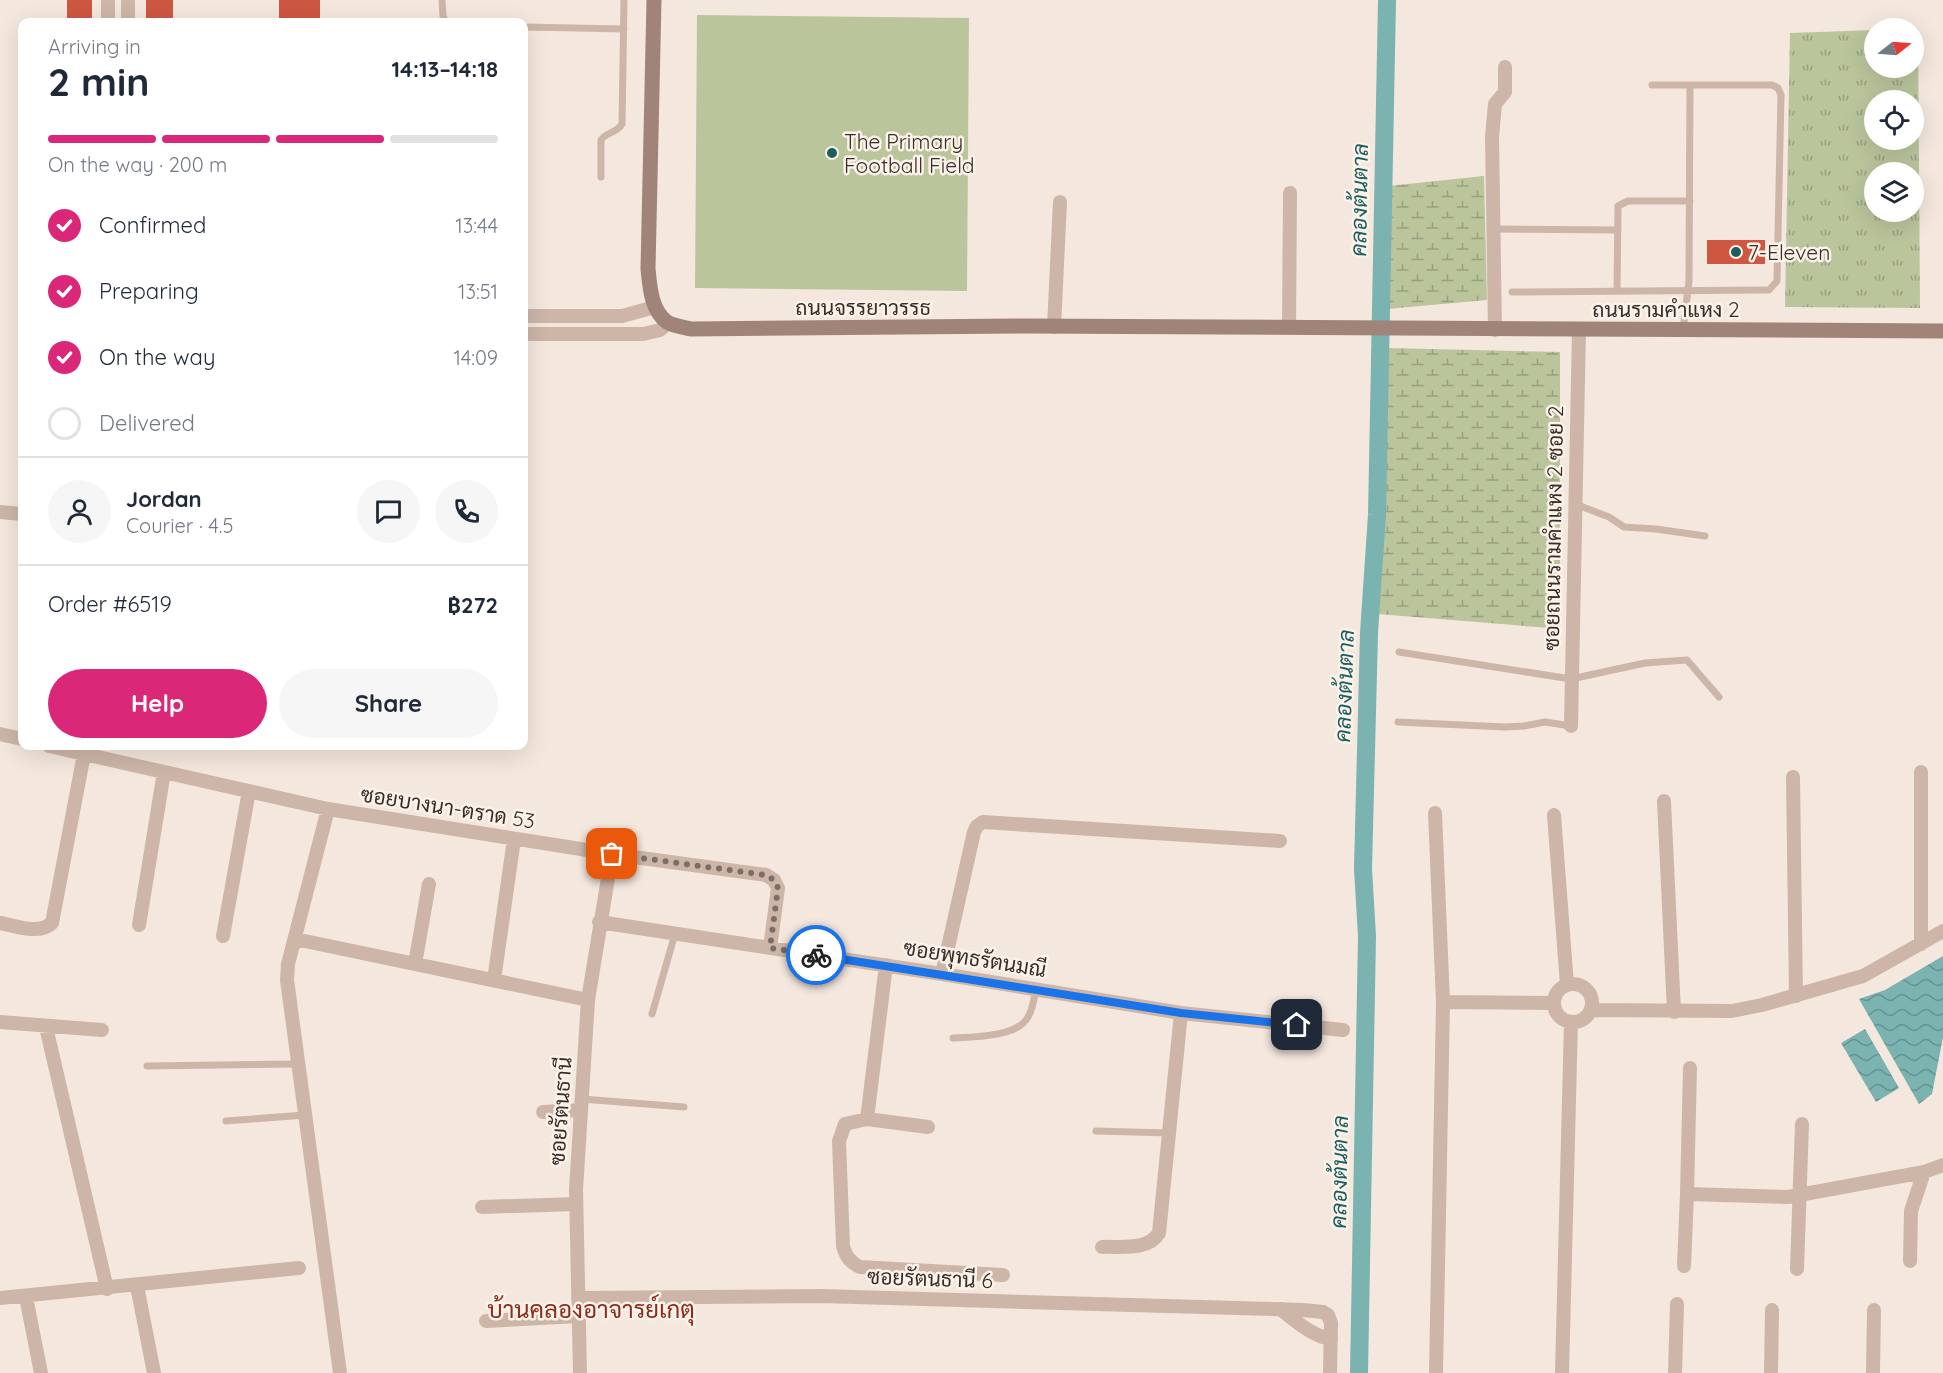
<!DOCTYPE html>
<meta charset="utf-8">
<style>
body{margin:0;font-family:Quicksand,Sarabun,sans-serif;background:#f6f6f7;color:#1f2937;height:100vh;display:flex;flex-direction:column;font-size:22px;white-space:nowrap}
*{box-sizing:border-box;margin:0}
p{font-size:20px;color:#747a83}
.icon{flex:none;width:33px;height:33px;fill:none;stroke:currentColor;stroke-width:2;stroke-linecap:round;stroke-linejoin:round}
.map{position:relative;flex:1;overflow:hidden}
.panel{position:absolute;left:18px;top:18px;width:510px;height:732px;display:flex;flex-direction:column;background:#fff;border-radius:12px;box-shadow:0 6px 24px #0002}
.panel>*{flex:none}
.needle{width:39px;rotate:73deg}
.buttons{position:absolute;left:1864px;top:18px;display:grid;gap:12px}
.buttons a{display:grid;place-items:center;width:60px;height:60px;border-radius:50%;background:#fff;box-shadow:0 6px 24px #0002;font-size:30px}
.pin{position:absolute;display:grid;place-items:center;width:51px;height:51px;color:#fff;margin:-26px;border-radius:12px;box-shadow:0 3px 9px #0006}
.courier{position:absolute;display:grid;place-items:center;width:60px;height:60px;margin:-30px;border:4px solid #1a73e8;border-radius:50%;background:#fff;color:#222;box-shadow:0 2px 8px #0007}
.summary em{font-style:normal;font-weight:800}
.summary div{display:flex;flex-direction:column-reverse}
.summary{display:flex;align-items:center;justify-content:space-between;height:102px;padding:0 30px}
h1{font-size:39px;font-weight:800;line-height:45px}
.bar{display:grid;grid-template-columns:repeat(4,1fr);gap:9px 6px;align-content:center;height:72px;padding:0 30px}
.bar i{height:8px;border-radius:4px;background:#e0e1e3}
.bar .selected{background:#db2777}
.bar p{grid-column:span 4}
.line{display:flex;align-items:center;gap:15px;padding:0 30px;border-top:2px solid #e0e1e3}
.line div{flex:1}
.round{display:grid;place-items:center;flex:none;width:63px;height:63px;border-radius:32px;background:#f6f6f7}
ol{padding:0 30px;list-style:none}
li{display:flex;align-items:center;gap:18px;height:66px}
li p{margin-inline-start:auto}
li .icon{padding:6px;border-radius:50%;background:#db2777;color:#fff;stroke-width:4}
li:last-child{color:#747a83}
li i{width:33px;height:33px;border:3px solid #e0e1e3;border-radius:50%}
.action{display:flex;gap:12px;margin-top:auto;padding:12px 30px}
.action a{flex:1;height:69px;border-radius:36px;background:#db2777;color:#fff;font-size:24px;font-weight:800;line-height:69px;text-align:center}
.action a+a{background:#f6f6f7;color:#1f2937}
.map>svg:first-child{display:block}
.grass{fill:url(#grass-tufts);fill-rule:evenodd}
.wetland{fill:url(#wetland-marsh)}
.pitch{fill:#bbc59c}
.water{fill:url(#water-waves)}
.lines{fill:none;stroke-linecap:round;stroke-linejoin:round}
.canal{stroke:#7ab3b0;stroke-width:18}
.building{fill:#ce5742}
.lane{stroke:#cdb6a8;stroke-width:7}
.street{stroke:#cdb6a8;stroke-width:14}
.secondary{stroke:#a18479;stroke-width:15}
.done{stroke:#7b6e68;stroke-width:6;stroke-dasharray:0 10.8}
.route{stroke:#1a73e8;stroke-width:8}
.poi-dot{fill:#1b5e5d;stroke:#fbf2ea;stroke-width:2}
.labels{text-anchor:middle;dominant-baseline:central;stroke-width:5;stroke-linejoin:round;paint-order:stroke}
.poi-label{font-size:21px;fill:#3a2d29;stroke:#fbf2ea;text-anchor:start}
.street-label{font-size:21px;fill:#3a2d29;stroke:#fbf2ea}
.water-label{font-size:22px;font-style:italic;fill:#1b5e5d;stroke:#fbf2ea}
.quarter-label{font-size:24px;fill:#8e2d1c;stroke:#fbf2ea}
</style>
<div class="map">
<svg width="1943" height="1373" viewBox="0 0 1943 1373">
<defs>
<pattern id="grass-tufts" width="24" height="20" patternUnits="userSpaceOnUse" patternTransform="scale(1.5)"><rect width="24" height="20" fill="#bbc59c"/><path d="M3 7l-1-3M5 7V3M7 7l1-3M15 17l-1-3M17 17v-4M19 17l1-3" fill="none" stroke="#99a07f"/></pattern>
<pattern id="wetland-marsh" width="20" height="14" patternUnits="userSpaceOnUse" patternTransform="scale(1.5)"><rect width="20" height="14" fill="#bbc59c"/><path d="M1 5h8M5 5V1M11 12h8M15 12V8" fill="none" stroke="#99a07f"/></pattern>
<pattern id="water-waves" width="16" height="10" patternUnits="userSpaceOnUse" patternTransform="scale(1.5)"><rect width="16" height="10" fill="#7ab3b0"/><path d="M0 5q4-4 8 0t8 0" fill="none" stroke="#65928f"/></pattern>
</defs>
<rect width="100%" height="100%" fill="#f4e7dd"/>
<path class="grass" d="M1914,29h4l2,279 -135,-1 5,-274 85,-3v38h39zM1875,100h39v40h-39zM1875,172h39v40h-39z"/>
<path class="wetland" d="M1484,176l3,124 -100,9 1,-123z
M1387,348l173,4v249l-10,27 -172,-14z"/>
<path class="pitch" d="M697,15l272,3 -2,273 -272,-3z"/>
<path class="water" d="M1943,956v81l-11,57 -13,10 -60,-105 26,-9z
M1865,1029l34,59 -23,14 -35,-59z"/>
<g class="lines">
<path class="canal" d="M1359,1373l8,-437 -4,-67 6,-236 8,-118 10,-515"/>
</g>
<path class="building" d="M67,0h25v22h-25z
M146,0h27v22h-27z
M279,0h41v22h-41z
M1707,240h58v24h-58z"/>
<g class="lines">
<path class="lane" d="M442,0l1,16 3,6
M524,27l100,2
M601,177v-37c5,-8 16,-7 21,-16l2,-124
M1492,229l126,1
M1617,291l1,-85 10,-5h62
M1512,292l250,-2h7l8,-9 4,-186 -3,-7 -6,-3h-120
M1683,330l6,-49 1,-196
M1575,504l34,13 15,10 32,2 49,7
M1399,652l172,27 74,-16 42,-3 32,37
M1398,722l107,5 19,-1 21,-4 26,4
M652,1014l23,-80
M953,1038c20,-1 65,-1 75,-21 5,-8 6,-19 8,-28
M147,1066l151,-2
M582,1099l102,8
M226,1121l79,-6
M1096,1131l73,2"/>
<path class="street" d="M108,22v-22
M128,22v-22
M524,316h98l33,-9
M1054,327l6,-125
M1289,327l1,-134
M1495,330l-3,-193 3,-33 10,-12v-25
M524,334h119l17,-4 8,-7
M0,512l22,2
M1571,726l8,-396
M0,734l22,5
M49,746l279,63 284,45 154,21 8,5 4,8 -8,60
M1921,772v172
M1793,777l3,219
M1664,801l10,211
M328,809l-40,155 -1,16 53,393
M1435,813l8,189 -7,371
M1554,815l13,170
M599,922l343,52 239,39 162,17
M0,923c16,3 39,12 52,0l32,-169
M139,925l25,-153
M223,936l26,-145
M295,939l293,61
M415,964l14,-80
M942,974l32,-142 3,-6 6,-4 297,19
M494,980l20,-141
M1554 1003a19 19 0 1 1 38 0a19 19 0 1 1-38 0Z
M1443,1002l110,1
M1591,1010l141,1 30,-6 101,-29 80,-45
M0,1022l102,8
M46,1027l61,262
M1690,1068l-3,126 101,3 136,-25 19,-7
M543,1112l38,-2
M867,1119l19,-154
M928,1127l-61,-8 -22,5 -6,17 4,105c3,11 7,16 17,21l143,8
M482,1207l94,-3
M1102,1247c19,-1 46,4 57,-14l22,-220
M1910,1261l1,-50 13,-39
M1684,1266l3,-72
M1797,1269l5,-145
M137,1286l17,87
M26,1297l15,76
M0,1298l299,-30
M578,1298l243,-2 482,14 20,2 5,3 3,8 -1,50
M1280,1309c16,12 32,27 51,30
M486,1321l93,-5
M580,1373l-4,-183 12,-190 24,-146
M1562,1373l9,-351
M1675,1373l2,-69
M1771,1373l1,-63
M1873,1373l1,-63"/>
<path class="secondary" d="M654,0l-6,269c2,19 3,41 19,53 6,4 17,5 24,7l336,-3 916,5"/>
</g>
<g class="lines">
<path class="done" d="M612,854l154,21 8,5 4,8 -8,60 46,7"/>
<path class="route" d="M816,955l365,58 116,12"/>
</g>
<g class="poi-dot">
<circle cx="832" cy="153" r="6"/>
<circle cx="1736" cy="252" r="6"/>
</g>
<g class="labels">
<g class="poi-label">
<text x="844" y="141">The Primary<tspan x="844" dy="24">Football Field</tspan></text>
<text x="1748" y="252">7-Eleven</text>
</g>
<g class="street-label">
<text x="863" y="307">ถนนจรรยาวรรธ</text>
<text x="1666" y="309">ถนนรามคำแหง 2</text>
<text transform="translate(1553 528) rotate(-89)">ซอยถนนรามคำแหง 2 ซอย 2</text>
<text transform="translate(448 807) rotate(9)">ซอยบางนา-ตราด 53</text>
<text transform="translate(975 958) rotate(9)">ซอยพุทธรัตนมณี</text>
<text transform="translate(560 1111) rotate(-86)">ซอยรัตนธานี</text>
<text transform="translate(930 1278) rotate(2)">ซอยรัตนธานี 6</text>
</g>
<g class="water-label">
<text transform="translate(1359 200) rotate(-89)">คลองต้นตาล</text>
<text transform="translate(1344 686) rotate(-88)">คลองต้นตาล</text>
<text transform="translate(1339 1172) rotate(-89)">คลองต้นตาล</text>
</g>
<g class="quarter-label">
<text x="591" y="1309">บ้านคลองอาจารย์เกตุ</text>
</g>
</g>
</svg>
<div class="buttons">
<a><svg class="needle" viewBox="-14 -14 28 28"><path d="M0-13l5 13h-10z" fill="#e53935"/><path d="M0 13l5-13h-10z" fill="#747a83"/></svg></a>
<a><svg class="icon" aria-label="locate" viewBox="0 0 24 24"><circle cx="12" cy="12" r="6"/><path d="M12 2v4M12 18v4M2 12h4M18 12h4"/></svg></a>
<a><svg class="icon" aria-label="layers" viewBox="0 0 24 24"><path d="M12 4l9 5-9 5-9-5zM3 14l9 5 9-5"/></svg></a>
</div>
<div class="pin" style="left:612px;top:854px;background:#ea580c"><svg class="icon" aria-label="bag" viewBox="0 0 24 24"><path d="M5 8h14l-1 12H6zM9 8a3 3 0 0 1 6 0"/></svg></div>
<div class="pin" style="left:1297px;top:1025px;background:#1f2937"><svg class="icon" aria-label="home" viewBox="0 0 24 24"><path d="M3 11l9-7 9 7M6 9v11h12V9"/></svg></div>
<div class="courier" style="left:816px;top:955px"><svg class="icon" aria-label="bike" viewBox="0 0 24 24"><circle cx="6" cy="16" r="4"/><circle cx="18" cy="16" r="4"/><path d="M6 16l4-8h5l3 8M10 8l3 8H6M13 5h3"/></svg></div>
<section class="panel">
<div class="summary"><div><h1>2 min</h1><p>Arriving in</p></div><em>14:13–14:18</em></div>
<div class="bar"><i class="selected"></i><i class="selected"></i><i class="selected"></i><i></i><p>On the way · 200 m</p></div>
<ol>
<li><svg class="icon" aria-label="check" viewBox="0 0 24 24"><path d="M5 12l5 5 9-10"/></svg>Confirmed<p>13:44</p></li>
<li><svg class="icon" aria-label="check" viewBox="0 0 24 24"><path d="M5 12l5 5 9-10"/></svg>Preparing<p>13:51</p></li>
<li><svg class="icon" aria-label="check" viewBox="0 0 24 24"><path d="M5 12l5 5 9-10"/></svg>On the way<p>14:09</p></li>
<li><i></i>Delivered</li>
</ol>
<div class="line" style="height:108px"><a class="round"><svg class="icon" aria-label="person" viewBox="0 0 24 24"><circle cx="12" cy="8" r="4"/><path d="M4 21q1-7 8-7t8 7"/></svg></a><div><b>Jordan</b><p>Courier · 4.5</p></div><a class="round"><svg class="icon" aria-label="chat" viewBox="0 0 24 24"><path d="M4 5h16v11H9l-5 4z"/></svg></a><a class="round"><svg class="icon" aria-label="phone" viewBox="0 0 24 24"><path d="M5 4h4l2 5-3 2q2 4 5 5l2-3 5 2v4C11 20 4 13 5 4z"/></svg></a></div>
<div class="line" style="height:78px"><div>Order #6519</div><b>฿272</b></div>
<div class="action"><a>Help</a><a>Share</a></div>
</section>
</div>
